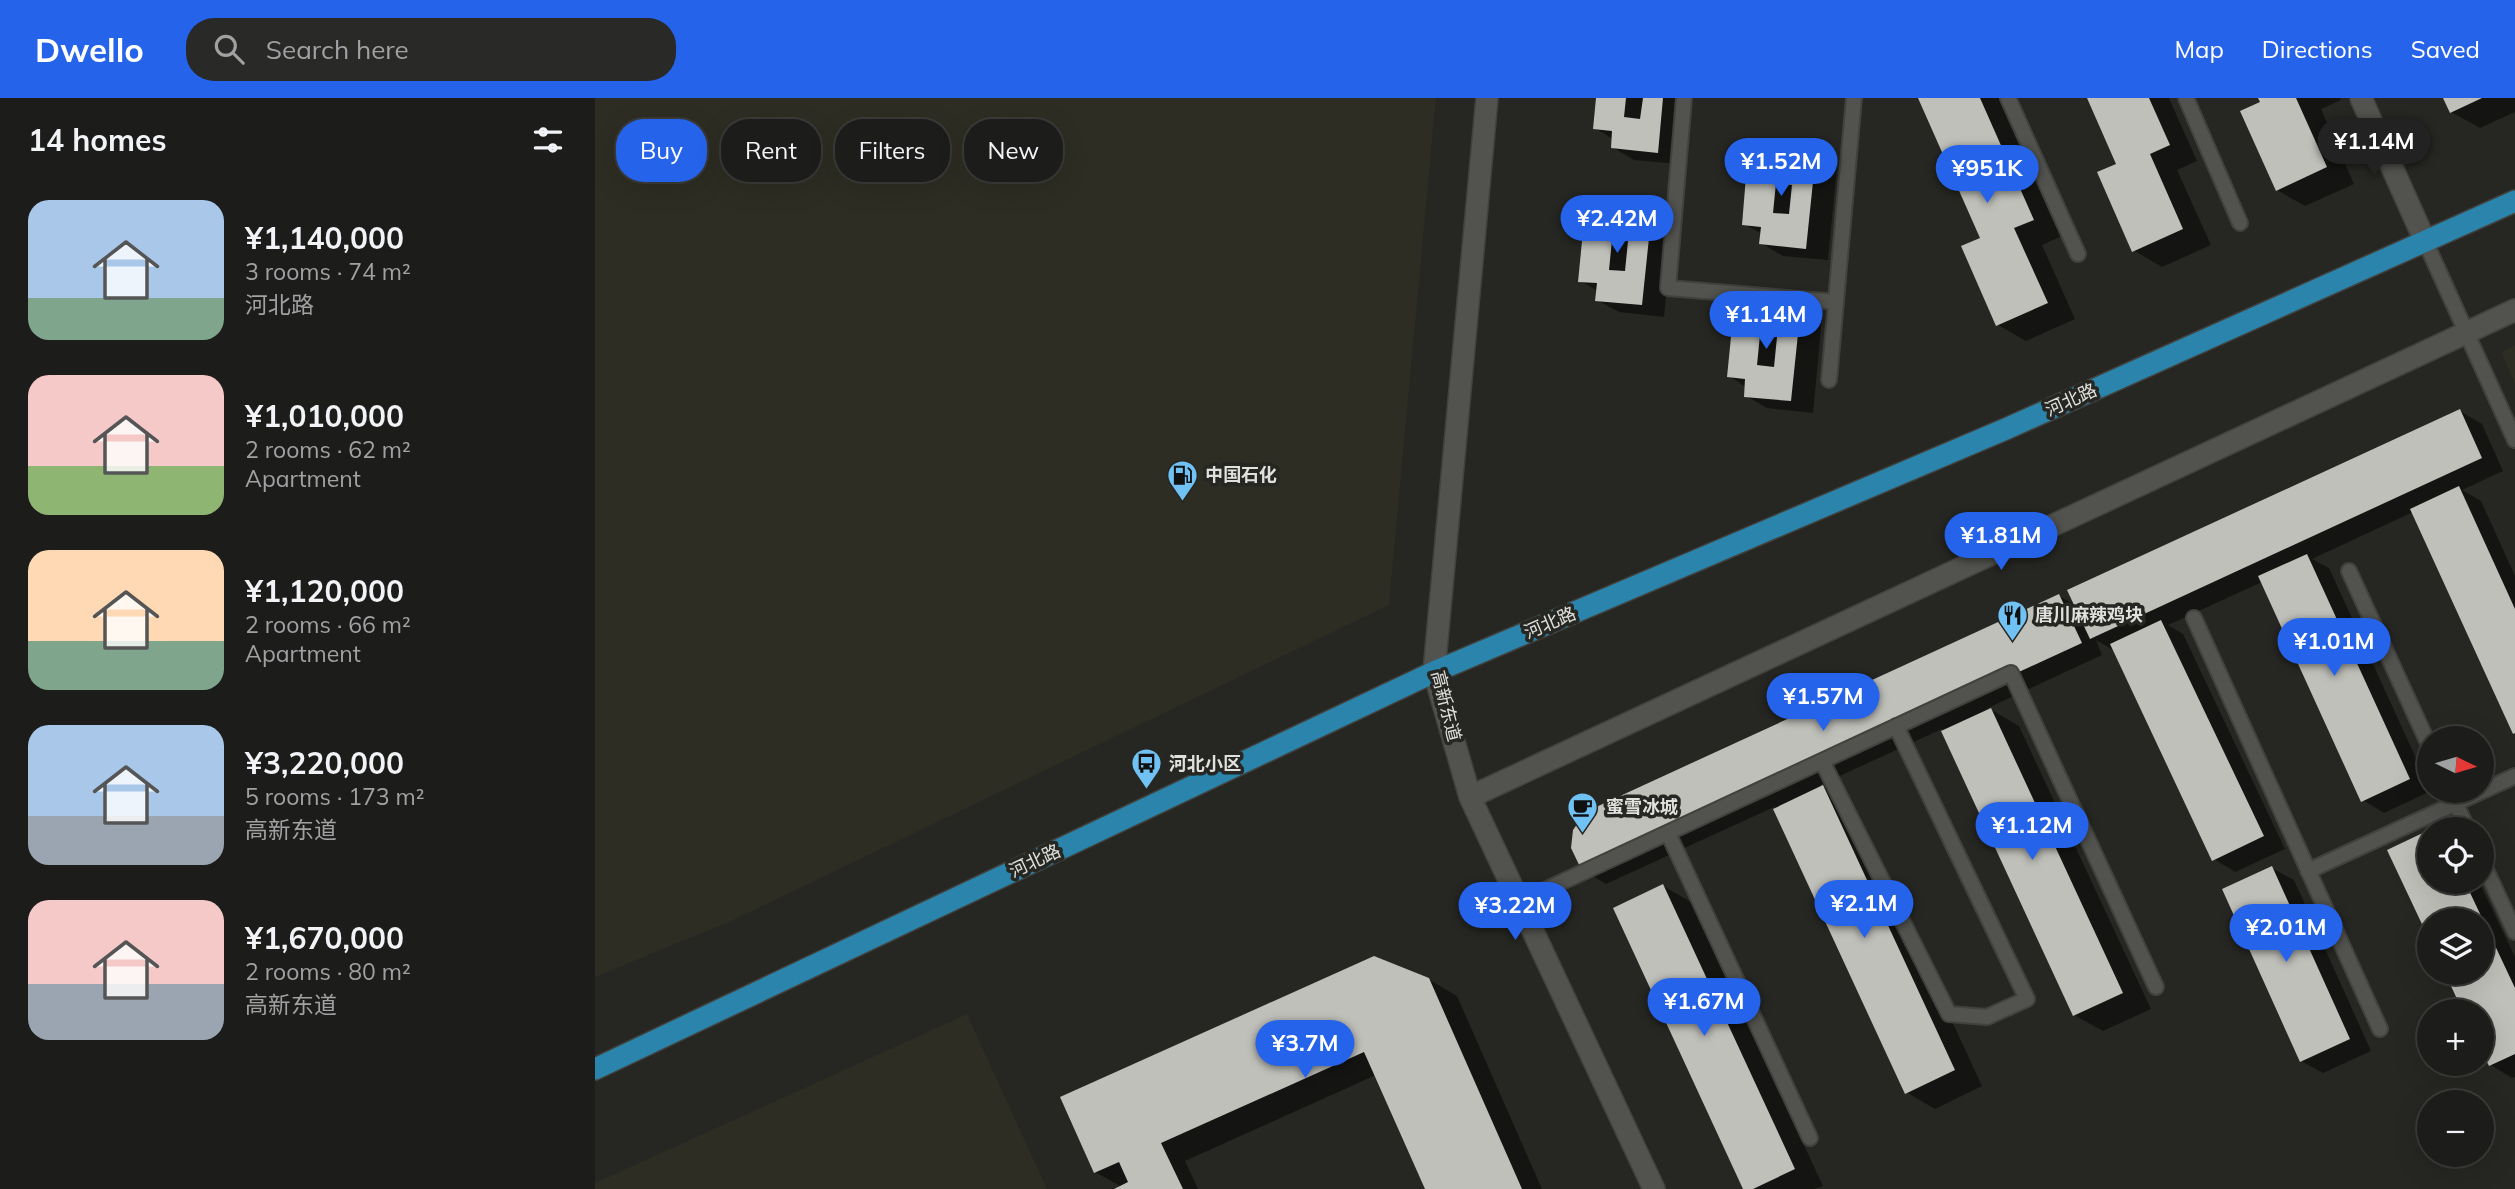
<!DOCTYPE html>
<html lang="en">
<head>
<meta charset="utf-8">
<style>
	body { margin:0; font-family:Mulish,"Noto Sans SC",sans-serif; background:#292927; color:#f1f3f6; height:100vh; display:flex; flex-direction:column; font-size:26px; white-space:nowrap }
	* { box-sizing:border-box; margin:0 }
	p { font-size:23px; color:#a0a1a2 }
	.icon { flex:none; width:38px; height:38px; fill:none; stroke:currentColor; stroke-width:2; stroke-linecap:round; stroke-linejoin:round }
	.map { position:relative; flex:1; overflow:hidden }
	.drawer { display:flex; flex-direction:column; background:#1c1c1a; width:595px }
	.drawer>* { flex:none }
	.top-card { position:absolute; left:21px; top:21px; width:665px; height:63px; display:flex; gap:14px }
	.needle { width:46px; rotate:95deg }
	.buttons { position:absolute; left:1822px; top:628px; display:grid; gap:14px }
	.buttons a { display:grid; place-items:center; width:77px; height:77px; border-radius:50%; background:#1c1c1a; box-shadow:0 7px 28px #0002,0 0 0 2px #3a3a39; font-size:35px }
	.price { position:absolute; translate:-50% -60px; padding:0 16px; border-radius:24px; background:#2563eb; color:#fff; font-size:23px; line-height:46px; filter:drop-shadow(0 2px 4px #0008) }
	.price::after { content:''; position:absolute; left:50%; top:42px; width:21px; height:16px; margin-left:-10px; background:inherit; clip-path:polygon(0 0,100% 0,50% 100%) }
	.price.on { background:#222; color:#fff }
	ul { padding:0; list-style:none }
	li { display:flex; align-items:center; gap:21px; height:175px; padding:0 28px }
	li span { display:grid; place-items:center; flex:none; width:196px; height:140px; border-radius:21px; color:#555 }
	li>.icon { margin-inline-start:auto }
	span .icon { width:84px; height:84px; fill:#fffc; stroke-width:1 }
	li b { font-size:30px }
	h2 { display:flex; justify-content:space-between; align-items:center; height:84px; padding:0 28px; font-size:30px }
	.chip { padding:0 24px; border-radius:28px; background:#1c1c1a; box-shadow:0 7px 28px #0002,0 0 0 2px #3a3a39; font-size:24px; line-height:63px }
	.chip.on { background:#2563eb; color:#fff }
	header { display:flex; align-items:center; gap:42px; box-sizing:border-box; height:98px; padding:0 35px; background:#2563eb; color:#fff }
	header strong { font-size:33px }
	nav { display:flex; gap:38px; margin-inline-start:auto; font-size:24px }
	.search { width:490px; height:63px; background:#292927; display:flex; align-items:center; gap:18px; box-sizing:border-box; padding:0 24px; border-radius:28px; color:#a0a1a2; font-size:26px }
	main { display:flex; flex:1; min-height:0 }
	.map>svg:first-child { display:block }
	.built { fill:#2d2d23 }
	.shadow { fill:#0007 }
	.building { fill:#c0c0bb; fill-rule:evenodd }
	.lines { fill:none; stroke-linecap:round; stroke-linejoin:round }
	.service-casing { stroke:#41413e; stroke-width:18 }
	.minor-casing { stroke:#41413e; stroke-width:24 }
	.tertiary-casing { stroke:#41413e; stroke-width:24 }
	.primary-casing { stroke:#41413e; stroke-width:24 }
	.service { stroke:#52524e; stroke-width:14 }
	.minor { stroke:#52524e; stroke-width:21 }
	.tertiary { stroke:#52524e; stroke-width:21 }
	.primary { stroke:#2a84ab; stroke-width:21 }
	.labels { text-anchor:middle; stroke-width:7; stroke-linejoin:round; paint-order:stroke }
	.street-label { font-size:18px; fill:#e0e0de; stroke:#262622 }
	.poi-label { font-size:18px; font-weight:bold; fill:#e0e0de; stroke:#262622; text-anchor:start }
</style>
</head>
<body>
<header>
<strong>Dwello</strong>
<div class="search"><svg class="icon" aria-label="search" viewBox="0 0 24 24"><circle cx="10" cy="10" r="6"/><path d="M15 15l6 6"/></svg>Search here</div>
<nav><a>Map</a><a>Directions</a><a>Saved</a></nav>
</header>
<main>
<section class="drawer">
<h2>14 homes<svg class="icon" aria-label="filters" viewBox="0 0 24 24"><path d="M4 7h16M4 17h16"/><circle cx="9" cy="7" r="2"/><circle cx="15" cy="17" r="2"/></svg></h2>
<ul>
<li><span style="background:linear-gradient(#a9c7e8 70%,#7fa58c 0)"><svg class="icon" aria-label="home" viewBox="0 0 24 24"><path d="M3 11l9-7 9 7M6 9v11h12V9"/></svg></span><div><b>¥1,140,000</b><p>3 rooms · 74 m²</p><p>河北路</p></div></li>
<li><span style="background:linear-gradient(#f6c9c9 65%,#8fb573 0)"><svg class="icon" aria-label="home" viewBox="0 0 24 24"><path d="M3 11l9-7 9 7M6 9v11h12V9"/></svg></span><div><b>¥1,010,000</b><p>2 rooms · 62 m²</p><p>Apartment</p></div></li>
<li><span style="background:linear-gradient(#ffd9b3 65%,#7fa58c 0)"><svg class="icon" aria-label="home" viewBox="0 0 24 24"><path d="M3 11l9-7 9 7M6 9v11h12V9"/></svg></span><div><b>¥1,120,000</b><p>2 rooms · 66 m²</p><p>Apartment</p></div></li>
<li><span style="background:linear-gradient(#a9c7e8 65%,#9aa5b1 0)"><svg class="icon" aria-label="home" viewBox="0 0 24 24"><path d="M3 11l9-7 9 7M6 9v11h12V9"/></svg></span><div><b>¥3,220,000</b><p>5 rooms · 173 m²</p><p>高新东道</p></div></li>
<li><span style="background:linear-gradient(#f6c9c9 60%,#9aa5b1 0)"><svg class="icon" aria-label="home" viewBox="0 0 24 24"><path d="M3 11l9-7 9 7M6 9v11h12V9"/></svg></span><div><b>¥1,670,000</b><p>2 rooms · 80 m²</p><p>高新东道</p></div></li>
</ul>
</section>
<div class="map">
<svg width="1920" height="1091" viewBox="0 0 1920 1091">
	<rect width="100%" height="100%" fill="#262622"/>
	<path class="built" d="M0 0H841L794 507 132 825 0 879Z
		M1920 247V286L1906 254Z
		M372 916 452 1091H0V1085Z"/>
	<path class="shadow" d="M1003 0H1091L1084 66 1039 62 1017 49 1018 41 1000 30Z
		M1325 0H1405L1467 138 1447 147 1480 221 1431 243 1403 227 1388 141Z
		M1494 0H1574L1602 63 1582 72 1616 147 1567 169 1538 152 1523 66Z
		M1665 0H1745L1746 2 1726 11 1759 86 1710 108 1682 92Z
		M1850 0H1920V14L1885 30 1856 14Z
		M1220 56 1242 69 1233 162 1188 158 1166 145 1167 136 1149 126 1177 71Z
		M1056 113 1078 125 1069 219 1024 214 1002 202 1003 193 985 183 1013 127Z
		M1205 209 1227 221 1218 315 1172 310 1151 298V289L1134 278 1161 223Z
		M1865 313 1887 326 1908 373 1867 392 1886 403 1920 478V636L1818 414 1717 461 1734 470 1836 693 1789 715 1768 702 1667 484 1573 527 1588 536 1690 751 1640 774 1619 761 1518 552 1501 542 1507 557 1393 610 1424 628 1556 911 1508 933 1479 917 1347 631 1225 687 1256 705 1387 988 1340 1011 1311 994 1179 709 1011 786 989 773 1464 498 1482 508Z
		M1834 734V784H1884L1920 859V979L1917 980 1896 967 1886 948V914H1870L1852 875H1886V822H1834V837L1794 753Z
		M1677 770 1699 782 1776 953 1728 975 1706 963Z
		M1068 788 1096 804 1228 1088 1220 1091H1150Z
		M833 881 862 898 947 1091H832L781 977 590 1063 603 1091H523L527 1089 500 1074Z"/>
	<path class="building" d="M1001 0H1031L1029 19 1045 21 1048 0H1068L1063 55 1016 50 1017 33 998 31Z
		M1323 0H1385L1439 122 1419 130 1453 205 1401 228 1366 148 1385 140Z
		M1492 0H1554L1575 47 1555 56 1588 131 1537 154 1502 74 1521 66Z
		M1663 0H1701L1732 69 1681 93 1645 13 1665 4Z
		M1848 0H1887L1855 15Z
		M1177 50 1221 55 1211 151 1164 146 1166 129 1147 127 1152 66 1175 69ZM1181 85 1197 87 1194 116 1178 115Z
		M1013 107 1057 111 1047 207 1000 203 1002 185 983 184 989 123 1012 125ZM1017 142 1033 143 1030 173 1014 172Z
		M1162 203 1206 207 1196 303 1149 299 1150 281 1132 279 1138 219 1160 221ZM1165 237 1182 239 1179 269 1162 267Z
		M1865 311 1887 360 1495 541 1472 492Z
		M1864 388 1920 511V635L1918 636 1815 411Z
		M1712 456 1815 681 1766 704 1663 478Z
		M1464 496 1487 545 988 775 976 750 978 732 987 719 999 710Z
		M1566 522 1669 738 1617 763 1515 546Z
		M1396 610 1528 895 1478 918 1346 633Z
		M1228 687 1360 972 1310 996 1178 711Z
		M1834 732V784H1870L1920 890V956L1894 968 1886 952V914H1868L1850 875H1886V822H1834V841L1792 752Z
		M1677 768 1755 941 1705 964 1627 791Z
		M1068 786 1200 1071 1158 1091H1148L1018 810Z
		M779 858 834 880 927 1091H830L769 954 566 1045 588 1091H519L533 1084 524 1064 499 1075 465 999Z"/>
	<g class="lines">
		<defs>
			<path id="service" d="M1089 0 1073 190 1241 204
				M1413 0 1483 156
				M1591 0 1645 125
				M1830 143 1920 342
				M1234 282 1259 0
				M1754 473 1834 647
				M1599 520 1785 931
				M1227 663 1354 916 1392 919 1432 901 1301 628
				M1855 693 1873 732
				M1073 735 1215 1040
				M1886 761 1920 834
				M1713 773 1920 678
				M924 804 1416 575 1561 889"/>
			<path id="minor" d="M1766 0 1830 143
				M839 574 875 699 1059 1091
				M875 699 1920 212"/>
			<path id="tertiary" d="M839 574 892 0"/>
			<path id="primary" d="M0 971 839 574 1413 330 1920 103"/>
		</defs>
		<use href="#service" class="service-casing"/>
		<use href="#minor" class="minor-casing"/>
		<use href="#tertiary" class="tertiary-casing"/>
		<use href="#primary" class="primary-casing"/>
		<use href="#service" class="service"/>
		<use href="#minor" class="minor"/>
		<use href="#tertiary" class="tertiary"/>
		<use href="#primary" class="primary"/>
	</g>
	<defs>
		<symbol id="fuel-pin" viewBox="-11 -11 22 30"><path d="M0 17L-7.5 6A9.5 9.5 0 1 1 7.5 6Z" fill="#70c2f4" stroke="#262622"/><path d="M-5.5-6h7V0h2V4h1.3V-2.5L3-4.5l.8-.8L6-3V5H2.5V1h-1V6h-7ZM-4.2-4.7v3.2H.2V-4.7Z" fill="#111"/></symbol>
		<symbol id="restaurant-pin" viewBox="-11 -11 22 30"><path d="M0 17L-7.5 6A9.5 9.5 0 1 1 7.5 6Z" fill="#70c2f4" stroke="#262622"/><path d="M-5-6h1v4h1v-4h1v4h1v-4h1v5L-1.5 .5V6h-2V.5L-5-1ZM5-6V6H3V1.5H1.5Q1.5-4 5-6Z" fill="#111"/></symbol>
		<symbol id="bus-pin" viewBox="-11 -11 22 30"><path d="M0 17L-7.5 6A9.5 9.5 0 1 1 7.5 6Z" fill="#70c2f4" stroke="#262622"/><path d="M-5-6H5V4H4V6H2V4H-2V6H-4V4H-5ZM-3.5-4V0h7V-4ZM-3.5 1.2v1.5H-2V1.2ZM2 1.2v1.5H3.5V1.2Z" fill="#111"/></symbol>
		<symbol id="cafe-pin" viewBox="-11 -11 22 30"><path d="M0 17L-7.5 6A9.5 9.5 0 1 1 7.5 6Z" fill="#70c2f4" stroke="#262622"/><path d="M-5.5-4.5H6V0H3Q3 3.5 0 3.5H-2.5Q-5.5 3.5-5.5 0ZM3-3.2v2h1.7v-2ZM-6 4.5H4V6H-6Z" fill="#111"/></symbol>
	</defs>
	<g fill-rule="evenodd">
		<use href="#fuel-pin" x="570" y="360" width="35" height="47"/>
		<use href="#restaurant-pin" x="1400" y="500" width="35" height="47"/>
		<use href="#bus-pin" x="534" y="648" width="35" height="47"/>
		<use href="#cafe-pin" x="970" y="692" width="35" height="47"/>
	</g>
	<g class="labels">
		<g class="street-label">
			<text transform="translate(1476 302) rotate(-24)" y="6">河北路</text>
			<text transform="translate(955 525) rotate(-23)" y="6">河北路</text>
			<text transform="translate(851 608) rotate(76)" y="6">高新东道</text>
			<text transform="translate(440 763) rotate(-25)" y="6">河北路</text>
		</g>
		<g class="poi-label">
			<text x="610" y="383">中国石化</text>
			<text x="1440" y="523">唐川麻辣鸡块</text>
			<text x="574" y="672">河北小区</text>
			<text x="1011" y="715">蜜雪冰城</text>
		</g>
	</g>
</svg>
<div class="buttons">
<a><svg class="needle" viewBox="-14 -14 28 28"><path d="M0-13l5 13h-10z" fill="#e53935"/><path d="M0 13l5-13h-10z" fill="#a0a1a2"/></svg></a>
<a><svg class="icon" aria-label="locate" viewBox="0 0 24 24"><circle cx="12" cy="12" r="6"/><path d="M12 2v4M12 18v4M2 12h4M18 12h4"/></svg></a>
<a><svg class="icon" aria-label="layers" viewBox="0 0 24 24"><path d="M12 4l9 5-9 5-9-5zM3 14l9 5 9-5"/></svg></a>
<a>+</a>
<a>−</a>
</div>
<b class="price on" style="left:1779px;top:80px">¥1.14M</b>
<b class="price" style="left:1186px;top:100px">¥1.52M</b>
<b class="price" style="left:1392px;top:107px">¥951K</b>
<b class="price" style="left:1022px;top:157px">¥2.42M</b>
<b class="price" style="left:1171px;top:253px">¥1.14M</b>
<b class="price" style="left:1406px;top:474px">¥1.81M</b>
<b class="price" style="left:1739px;top:580px">¥1.01M</b>
<b class="price" style="left:1228px;top:635px">¥1.57M</b>
<b class="price" style="left:1437px;top:764px">¥1.12M</b>
<b class="price" style="left:1269px;top:842px">¥2.1M</b>
<b class="price" style="left:920px;top:844px">¥3.22M</b>
<b class="price" style="left:1691px;top:866px">¥2.01M</b>
<b class="price" style="left:1109px;top:940px">¥1.67M</b>
<b class="price" style="left:710px;top:982px">¥3.7M</b>
<div class="top-card">
<a class="chip on">Buy</a>
<a class="chip">Rent</a>
<a class="chip">Filters</a>
<a class="chip">New</a>
</div>
</div>
</main>
</body>
</html>
